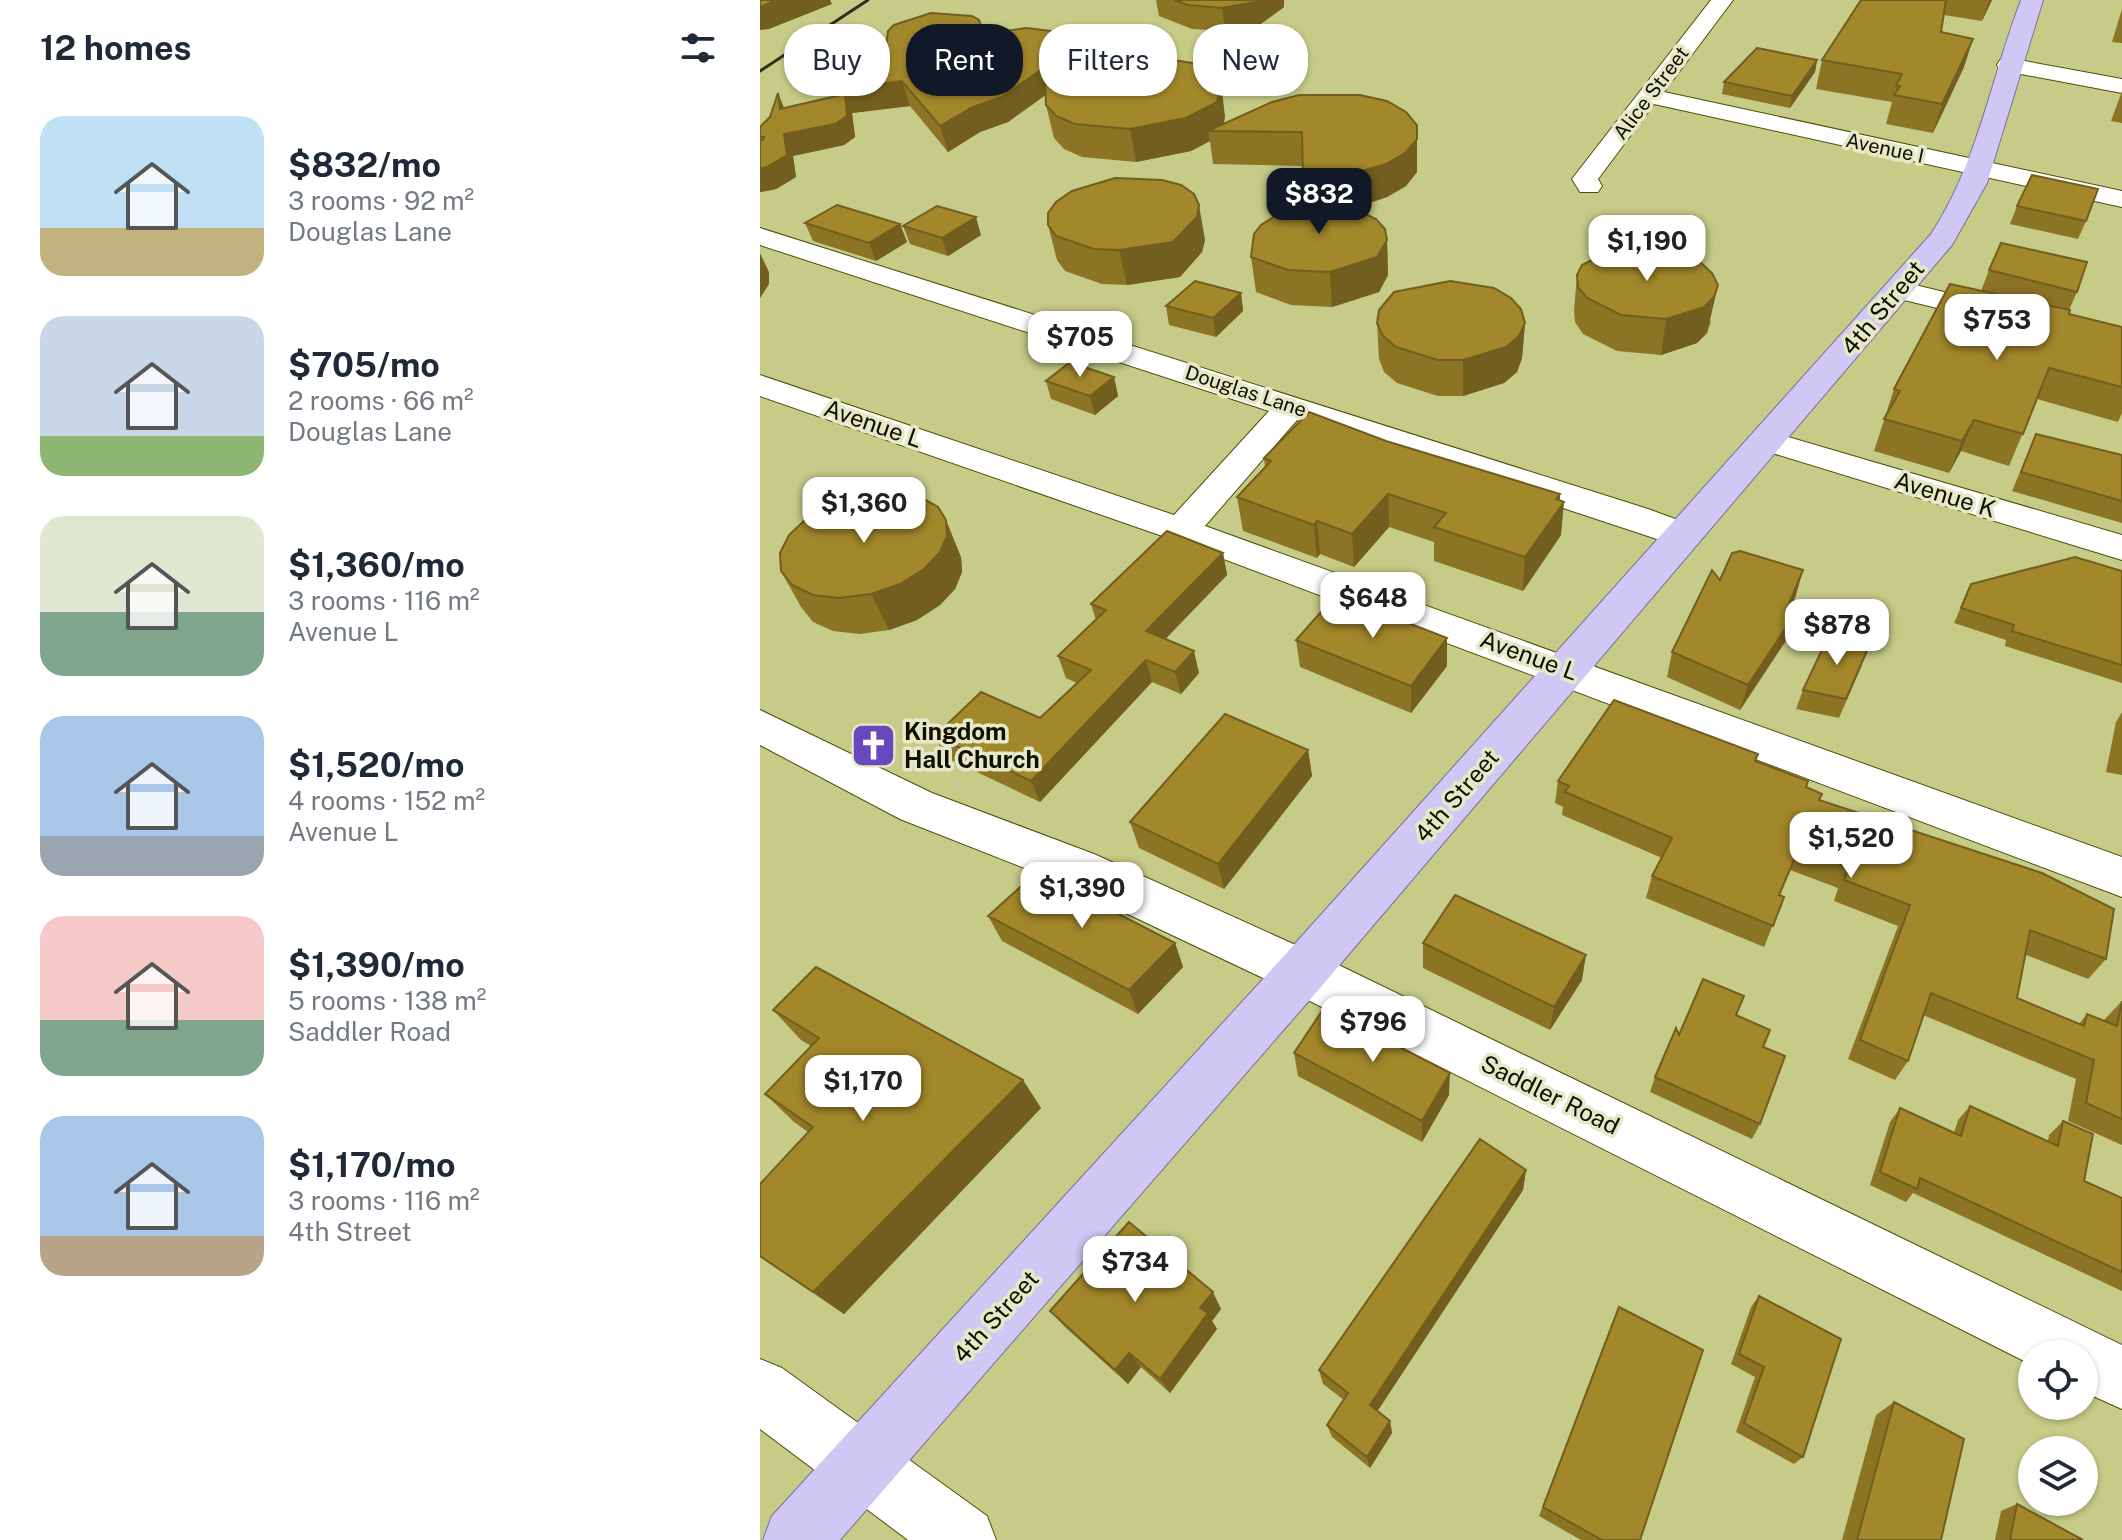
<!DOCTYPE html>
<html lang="en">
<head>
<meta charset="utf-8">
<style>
	body { margin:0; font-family:"Public Sans",sans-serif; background:#f6f6f7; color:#1f2937; height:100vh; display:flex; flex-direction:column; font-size:30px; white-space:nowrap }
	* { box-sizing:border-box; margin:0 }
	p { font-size:26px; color:#747a83 }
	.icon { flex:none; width:44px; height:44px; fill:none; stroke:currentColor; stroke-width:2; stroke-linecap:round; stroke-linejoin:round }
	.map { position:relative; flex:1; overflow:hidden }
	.details { display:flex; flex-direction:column; background:#fff; width:760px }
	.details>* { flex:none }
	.banner { position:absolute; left:24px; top:24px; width:760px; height:72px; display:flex; gap:16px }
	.controls { position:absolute; left:1258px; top:1340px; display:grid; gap:16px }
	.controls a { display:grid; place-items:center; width:80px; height:80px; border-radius:50%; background:#fff; box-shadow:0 2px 6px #0004; font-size:40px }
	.price { position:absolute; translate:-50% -68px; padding:0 18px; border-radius:16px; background:#fff; color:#222; font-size:26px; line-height:52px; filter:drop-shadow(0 2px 4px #0008) }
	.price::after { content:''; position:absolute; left:50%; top:48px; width:24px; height:18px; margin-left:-12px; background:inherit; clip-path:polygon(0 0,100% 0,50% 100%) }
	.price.selected { background:#111827; color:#fff }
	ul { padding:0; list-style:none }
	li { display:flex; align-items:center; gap:24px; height:200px; padding:0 40px }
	li span { display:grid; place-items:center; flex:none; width:224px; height:160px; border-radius:24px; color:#555 }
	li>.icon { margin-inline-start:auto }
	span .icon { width:96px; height:96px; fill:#fffc; stroke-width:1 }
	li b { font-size:34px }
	h2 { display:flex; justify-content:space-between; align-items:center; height:96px; padding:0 40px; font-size:34px }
	.tag { padding:0 28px; border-radius:32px; background:#fff; box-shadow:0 2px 6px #0004; font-size:28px; line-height:72px }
	.tag.selected { background:#111827; color:#fff }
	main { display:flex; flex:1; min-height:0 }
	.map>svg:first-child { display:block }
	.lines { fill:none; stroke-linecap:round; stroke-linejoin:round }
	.minor-casing { stroke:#4d4f03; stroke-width:2 }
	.major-casing { stroke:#776f99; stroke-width:2 }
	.minor { fill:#fff; fill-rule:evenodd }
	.major { fill:#cfc7f4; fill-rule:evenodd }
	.rail { stroke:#2f3017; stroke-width:3 }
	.wall { fill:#8c7425 }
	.shaded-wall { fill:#725e1e }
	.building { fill:#a3872b; stroke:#725e1e; stroke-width:2 }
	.labels { text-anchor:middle; stroke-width:7; stroke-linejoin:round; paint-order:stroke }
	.far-street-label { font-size:20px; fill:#101100; stroke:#e6e9c7 }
	.street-label { font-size:24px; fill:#101100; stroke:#e6e9c7 }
	.poi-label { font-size:24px; font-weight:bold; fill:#101100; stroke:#e6e9c7; text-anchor:start }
</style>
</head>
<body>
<main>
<section class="details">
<h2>12 homes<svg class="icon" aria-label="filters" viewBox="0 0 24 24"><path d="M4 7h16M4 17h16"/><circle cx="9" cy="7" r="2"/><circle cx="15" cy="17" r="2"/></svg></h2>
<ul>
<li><span style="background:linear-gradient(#bfe0f5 70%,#c2b280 0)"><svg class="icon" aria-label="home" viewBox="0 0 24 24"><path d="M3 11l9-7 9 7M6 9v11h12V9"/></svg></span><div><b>$832/mo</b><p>3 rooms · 92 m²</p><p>Douglas Lane</p></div></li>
<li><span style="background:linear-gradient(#c9d6e8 75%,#8fb573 0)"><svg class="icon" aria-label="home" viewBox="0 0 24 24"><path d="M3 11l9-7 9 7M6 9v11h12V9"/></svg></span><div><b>$705/mo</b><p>2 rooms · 66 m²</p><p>Douglas Lane</p></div></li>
<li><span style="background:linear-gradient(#dfe7d0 60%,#7fa58c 0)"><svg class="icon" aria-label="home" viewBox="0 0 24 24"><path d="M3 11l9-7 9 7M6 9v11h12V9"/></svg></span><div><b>$1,360/mo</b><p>3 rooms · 116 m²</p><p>Avenue L</p></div></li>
<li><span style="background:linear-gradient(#a9c7e8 75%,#9aa5b1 0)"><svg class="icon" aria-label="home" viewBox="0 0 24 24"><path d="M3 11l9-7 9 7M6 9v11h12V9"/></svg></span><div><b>$1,520/mo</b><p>4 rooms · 152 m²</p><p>Avenue L</p></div></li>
<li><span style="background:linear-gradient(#f6c9c9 65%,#7fa58c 0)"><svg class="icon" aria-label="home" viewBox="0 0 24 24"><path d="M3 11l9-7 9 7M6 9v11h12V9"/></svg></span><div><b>$1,390/mo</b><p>5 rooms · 138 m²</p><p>Saddler Road</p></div></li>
<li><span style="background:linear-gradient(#a9c7e8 75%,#b9a48a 0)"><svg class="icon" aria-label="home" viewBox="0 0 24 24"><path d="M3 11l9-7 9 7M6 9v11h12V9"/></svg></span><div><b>$1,170/mo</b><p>3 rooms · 116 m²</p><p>4th Street</p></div></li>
</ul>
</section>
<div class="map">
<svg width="1362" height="1540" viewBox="0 0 1362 1540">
	<rect width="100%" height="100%" fill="#c6cb87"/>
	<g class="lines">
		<defs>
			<path id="minor" d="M951 0H973L904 92 1362 191V207L894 104 838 179 842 186 838 192H820L812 179Z
				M1248 58 1362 79V93L1240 70 1237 65 1240 60Z
				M0 228 888 509 937 527 943 536 937 545 924 548 537 420 445 526 1362 857V897L408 538 0 396V375L414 515 509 411 0 245Z
				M1139 281 1249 308 1253 314 1249 320 1238 323 1128 296 1124 290 1128 284Z
				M1008 431 1362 535V560L996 448 991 441 996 434Z
				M0 710 172 793 334 854 560 956 1362 1345V1409L1324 1392V1354H1272V1365L524 988 300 882 140 819 0 745Z
				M0 1359 22 1368 227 1516 236 1540H148L0 1429Z"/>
			<path id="major" d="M1261 0H1283L1227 183 1192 245 560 988 80 1540H3L12 1516 524 956 1171 234C1218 163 1231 78 1261 0Z"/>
		</defs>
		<use href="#minor" class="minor-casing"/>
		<use href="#major" class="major-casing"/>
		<use href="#minor" class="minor"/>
		<use href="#major" class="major"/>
		<path class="rail" d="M0 71 108 0"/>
	</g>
	<path class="wall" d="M396 0H524V7L498 26 465 31 432 29 399 16Z
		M1101 0H1232L1222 21 1184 15 1181 32 1204 67 1173 133 1126 124 1132 102 1056 89 1062 60Z
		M1362 9V43L1352 42Z
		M224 34 303 37 309 61 306 74 465 116 464 124 512 102 657 172 646 186 627 197 594 208 627 240 628 275 619 292 572 307 531 305 496 292 491 257 545 197 543 166 453 164 450 141 431 151 376 162 322 157 304 149 294 138 286 105 285 95 248 122 220 132 188 152 150 106 92 113 95 137 84 145 33 156 36 177 16 189 0 192V127L24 109 75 96 73 90Z
		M1057 60 1055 72 1030 108 962 94 964 82Z
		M1362 91V123L1351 121Z
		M1257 206 1326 221 1318 239 1250 224Z
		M45 223 140 224 147 242 116 261 53 241Z
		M288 225 445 240 442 252 420 277 367 285 342 284 305 271 297 260Z
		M143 226 221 235 188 256 150 244Z
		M1229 270 1317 292 1309 310V314L1362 327V413L1358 422 1277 399 1249 466 1201 451 1189 473 1114 451 1134 389 1221 291Z
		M817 275 951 321 947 333 937 343 901 355 857 351 823 334 815 322 814 311Z
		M481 293 483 311 456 337 409 325 406 306Z
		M617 323H765L762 358 757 372 744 383 703 396H678L637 383 624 372 619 359Z
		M354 377 358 396 335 415 291 399 286 381Z
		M1276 434 1362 455V523L1252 491Z
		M626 441 800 494 801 535 763 591 674 561V542L629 527 594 567 560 554 557 558 483 531 477 497 505 467 504 458Z
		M463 553 467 575 405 639 439 673 421 694 392 682 280 802 185 757 175 736 280 718 317 683 306 678 298 656 336 620 331 604Z
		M201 557 202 572 195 589 180 605 157 620 129 630 100 634 73 631 53 622 41 607 21 571Z
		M1362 571V683L1245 646 1246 640 1194 623 1211 584Z
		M960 580 1036 595 1029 612 1035 614 1027 639 980 710 907 677 912 652Z
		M687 638V666L651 713 540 667 536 640Z
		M1102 665 1079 718 1036 709 1043 690Z
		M1362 712V775L1346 772 1356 722Z
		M548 750 552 776 464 889 379 848 370 822Z
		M996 761 1046 787 1059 800 1346 959 1328 979 1266 955 1257 998 1319 1024 1327 1014 1343 1021 1362 1001V1145L1308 1121 1316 1079 1163 1015 1148 1061 1135 1080 1088 1059 1138 926 1074 901 1078 888 1030 870 1020 895 1024 897 1004 947 886 898 892 876 902 858 802 815 803 807 795 803 798 781Z
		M228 916 415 943 423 967 378 1014 242 941Z
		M663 943 822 980 790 1030 663 968Z
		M13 1010 281 1108 84 1314 0 1257V1184L48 1132 34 1122 5 1094 51 1046 41 1040Z
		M976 1015 1003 1047 1000 1124 992 1139 890 1092 895 1077 919 1035Z
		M534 1053 689 1095 662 1142 538 1076Z
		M1210 1106 1288 1141 1289 1135 1303 1121 1324 1181 1362 1198V1291L1153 1193 1146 1202 1110 1185 1130 1122 1140 1108 1194 1133 1198 1120Z
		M766 1170 763 1190 617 1411 630 1421 632 1433 610 1468 572 1437 567 1425 584 1400 563 1384 559 1370Z
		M999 1296 1043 1457 1034 1464 976 1432 995 1377 971 1364 991 1307Z
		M461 1309 452 1321 457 1329 410 1393 381 1367 368 1384 305 1327 290 1311Z
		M852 1323 880 1540H821L779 1516Z
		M1134 1402 1181 1540H1082L1116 1415Z
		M1257 1504 1323 1540H1235L1241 1511Z"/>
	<path class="shaded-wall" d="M17 0H70L72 4 9 29 0 30V7Z
		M499 0H524V7L498 26 465 31 462 8Z
		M1229 0H1232L1222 21Z
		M303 37 309 61 304 82 248 122 220 132 188 152 180 126 213 107Z
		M1213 39 1204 67 1173 133 1182 104Z
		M1057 60 1055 72 1030 108 1032 96Z
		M142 81 150 106 92 113 95 137 84 145 33 156 36 177 16 189 0 192V168L24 134 82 115 73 90Z
		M461 84 465 116 462 131H448L450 141 431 151 376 162 370 129Z
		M18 93 27 115 20 109Z
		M657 125V172L646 186 627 197 573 215 570 180Z
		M439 205 445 240 442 252 420 277 367 285 359 250Z
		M216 217 221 235 188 256 182 238Z
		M140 224 147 242 116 261 109 243Z
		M627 240 628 275 619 292 572 307 570 272Z
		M0 253 9 272V284L0 298Z
		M958 285 947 333 937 343 901 355 906 319Z
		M481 293 483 311 456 337 453 318Z
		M765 323 762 358 757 372 744 383 703 396V360Z
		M354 377 358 396 335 415 330 396Z
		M1214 420 1201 451 1189 473 1202 441Z
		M628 494 629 527 594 567 592 534Z
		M800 494 798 510 804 502 801 535 763 591 765 557Z
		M186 520 201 557 202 572 195 589 180 605 157 620 129 630 111 594Z
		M557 521 560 554 557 558 554 525Z
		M463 553 467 575 392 653 386 631Z
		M1043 570 1036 595 1019 636 1026 611Z
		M1035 614 1027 639 980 710 988 685Z
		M687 638V666L651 713V686Z
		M434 651 439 673 421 694 415 672Z
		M386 660 392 682 280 802 271 781Z
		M548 750 552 776 464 889 458 864Z
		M415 943 423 967 378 1014 369 990Z
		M826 955 822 980 790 1030 794 1007Z
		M690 1073 689 1095 662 1142V1121Z
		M263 1080 281 1108 84 1314 53 1292Z
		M766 1170 763 1190 613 1418 610 1405Z
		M453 1292 461 1309 452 1321 457 1329 410 1393 400 1379 440 1308Z
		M369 1353 381 1367 368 1384 355 1370Z
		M630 1421 632 1433 610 1468 607 1457Z"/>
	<path class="building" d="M0 0H17L0 7Z
		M414 0H499L495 2 462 8 428 5Z
		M1101 0H1186L1181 32 1213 39 1182 104 1134 95 1140 86H1136L1142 74 1062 60Z
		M171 13 212 16 219 20 224 34 266 28 291 31 303 37 298 58 242 97 213 107 180 126 142 81 73 90 69 72 83 59 126 47 128 31 134 25Z
		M997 48 1057 60 1032 96 964 82Z
		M389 56 438 64 454 73 461 84 457 102 426 118 370 129 315 124 296 116 286 105 285 80 361 58Z
		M18 93 20 109 85 94 87 116 75 124 24 134 27 155 7 167 0 168V140H3L4 137H0V127L10 117Z
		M539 95H600L627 101 646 112 657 125V139L645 153 626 164 570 180 543 175 542 132 448 131 512 102Z
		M1272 175 1338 189 1326 221 1257 206Z
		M355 178 402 180 421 185 434 194 439 205 437 217 413 242 359 250 334 249 296 236 288 225V213L296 202 312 191Z
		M556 190 616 219 625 229 627 240 617 257 570 272 528 270 491 257 494 234 501 225Z
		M77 205 140 224 109 243 45 223Z
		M177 206 216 217 182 238 143 226Z
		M1241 243 1327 262 1317 292 1229 270Z
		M900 248 940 262 952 273 958 285 954 297 944 307 906 319 861 315 827 298 818 287 817 275 822 265 854 249Z
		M435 281 481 293 453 318 406 306Z
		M690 281 734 288 751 298 761 309 765 323 759 336 746 347 703 360H678L636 347 623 336 617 323 619 310 634 292Z
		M1190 284 1310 310 1309 314 1362 327V387L1289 368 1263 434 1214 420 1202 441 1124 419 1140 391 1134 389Z
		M310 362 354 377 330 396 286 381Z
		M549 412 626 441 800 494 796 499 804 502 765 557 674 527 686 513 628 494 592 534 557 521 554 525 477 497 511 461 504 458Z
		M1276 434 1362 455V501L1261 472Z
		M118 492H142L162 498 178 507 186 520 187 536 180 552 164 569 140 584 111 594 80 598 53 595 32 585 21 571 20 553 29 535 47 518 68 505Z
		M407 531 463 553 386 631 434 651 415 672 386 660 271 781 175 736 221 692 280 718 331 670 298 656 346 610 331 604Z
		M980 551 1043 570 1026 611 1035 614 988 685 912 652 952 570 960 580 972 553Z
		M1315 557 1362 571V665L1252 631 1254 625 1201 608 1211 584Z
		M576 595 687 638 651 686 536 640Z
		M1070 633 1109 646 1086 699 1043 690Z
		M854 700 998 754 995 761 1048 781 1046 787 1062 794 1059 800 1282 873 1354 909 1346 959 1270 930 1257 998 1324 1026 1327 1014 1357 1026 1362 1001V1119L1326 1103 1334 1060 1171 993 1148 1061 1100 1040 1150 905 1084 880 1089 867 1039 848 1019 895 1024 897 1013 926 892 876 912 838 805 792 809 786 798 781Z
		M465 714 548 750 458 864 370 822Z
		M277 872 415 943 369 990 228 916Z
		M695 895 826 955 794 1007 663 943Z
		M56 967 263 1080 53 1292 0 1256V1184L53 1127 5 1094 59 1038 13 1010Z
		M943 979 984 996 976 1015 1010 1030 1003 1047 1025 1056 1000 1124 895 1077 916 1028 919 1035Z
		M564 1008 690 1073 662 1121 534 1053Z
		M1210 1106 1298 1146 1303 1121 1333 1134 1324 1181 1362 1198V1272L1160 1178 1157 1189 1120 1172 1140 1108 1201 1136Z
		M720 1139 766 1170 610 1405 630 1421 607 1457 567 1425 588 1393 559 1370Z
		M369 1222 453 1292 440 1308 448 1313 400 1379 369 1353 355 1370 290 1311Z
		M999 1296 1081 1339 1043 1457 984 1423 1004 1367 979 1354Z
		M859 1307 943 1350 880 1540H842L783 1507Z
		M1134 1402 1204 1439 1181 1540H1097Z
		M1257 1504 1323 1540H1250Z"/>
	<defs>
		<symbol id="church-square" viewBox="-11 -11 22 22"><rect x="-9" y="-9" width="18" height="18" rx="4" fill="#6947bf" stroke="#e6e9c7"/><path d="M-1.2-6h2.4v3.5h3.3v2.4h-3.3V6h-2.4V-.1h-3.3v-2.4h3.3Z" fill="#fff"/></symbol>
	</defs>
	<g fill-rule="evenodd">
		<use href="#church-square" x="88" y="720" width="51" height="51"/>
	</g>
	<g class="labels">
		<g class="far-street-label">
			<text transform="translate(891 93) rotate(-53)" y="7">Alice Street</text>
			<text transform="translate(1125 148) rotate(12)" y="7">Avenue I</text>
			<text transform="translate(486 391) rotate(18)" y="7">Douglas Lane</text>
		</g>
		<g class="street-label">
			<text transform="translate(1123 308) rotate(-50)" y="8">4th Street</text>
			<text transform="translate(113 424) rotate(19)" y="8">Avenue L</text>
			<text transform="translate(1185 495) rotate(17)" y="8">Avenue K</text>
			<text transform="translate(769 656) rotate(20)" y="8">Avenue L</text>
			<text transform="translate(697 796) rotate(-49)" y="8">4th Street</text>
			<text transform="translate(790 1095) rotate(26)" y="8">Saddler Road</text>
			<text transform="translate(236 1317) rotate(-48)" y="8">4th Street</text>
		</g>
		<g class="poi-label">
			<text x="144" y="740">Kingdom<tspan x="144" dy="28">Hall Church</tspan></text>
		</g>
	</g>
</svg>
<div class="controls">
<a><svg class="icon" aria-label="locate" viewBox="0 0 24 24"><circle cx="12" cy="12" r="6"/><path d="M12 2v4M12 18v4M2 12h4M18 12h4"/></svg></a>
<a><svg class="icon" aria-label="layers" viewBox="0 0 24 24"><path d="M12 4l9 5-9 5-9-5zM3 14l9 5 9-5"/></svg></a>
</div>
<b class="price selected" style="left:559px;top:236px">$832</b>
<b class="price" style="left:887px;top:283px">$1,190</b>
<b class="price" style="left:1237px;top:362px">$753</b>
<b class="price" style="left:320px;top:379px">$705</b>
<b class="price" style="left:104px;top:545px">$1,360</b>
<b class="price" style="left:613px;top:640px">$648</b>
<b class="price" style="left:1077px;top:667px">$878</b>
<b class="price" style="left:1091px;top:880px">$1,520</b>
<b class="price" style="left:322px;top:930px">$1,390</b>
<b class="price" style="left:613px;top:1064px">$796</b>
<b class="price" style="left:103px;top:1123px">$1,170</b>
<b class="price" style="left:375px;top:1304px">$734</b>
<div class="banner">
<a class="tag">Buy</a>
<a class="tag selected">Rent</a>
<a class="tag">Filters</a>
<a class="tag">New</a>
</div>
</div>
</main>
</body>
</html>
